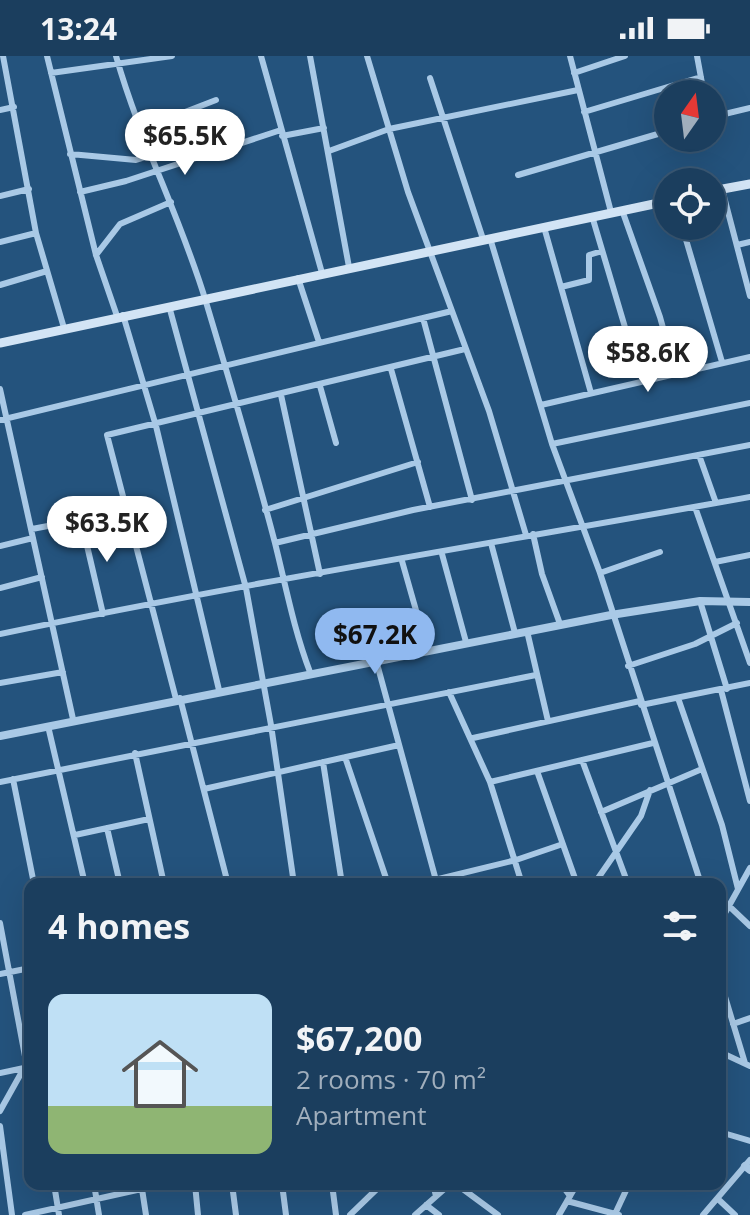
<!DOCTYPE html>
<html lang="en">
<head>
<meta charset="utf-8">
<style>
	body { margin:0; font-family:"Open Sans",sans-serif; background:#284967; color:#f1f3f6; height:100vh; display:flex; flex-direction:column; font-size:30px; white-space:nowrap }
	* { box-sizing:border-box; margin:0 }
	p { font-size:26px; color:#a0aebc }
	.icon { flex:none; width:44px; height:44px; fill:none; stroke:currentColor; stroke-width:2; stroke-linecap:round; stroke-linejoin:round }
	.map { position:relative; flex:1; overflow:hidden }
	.details { position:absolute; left:24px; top:822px; width:702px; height:312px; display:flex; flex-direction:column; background:#1b3e5e; border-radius:16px; box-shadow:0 8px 32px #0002,0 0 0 2px #395773 }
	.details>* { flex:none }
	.needle { width:52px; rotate:14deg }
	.buttons { position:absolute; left:654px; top:24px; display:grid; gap:16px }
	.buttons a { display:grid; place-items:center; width:72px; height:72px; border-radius:50%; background:#1b3e5e; box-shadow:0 8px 32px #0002,0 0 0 2px #395773; font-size:40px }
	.price { position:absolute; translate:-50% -68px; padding:0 18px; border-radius:28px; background:#fff; color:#222; font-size:26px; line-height:52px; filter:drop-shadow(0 2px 4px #0008) }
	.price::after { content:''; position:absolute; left:50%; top:48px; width:24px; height:18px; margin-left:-12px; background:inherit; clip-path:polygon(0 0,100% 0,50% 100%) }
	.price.on { background:#90b9f0; color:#111 }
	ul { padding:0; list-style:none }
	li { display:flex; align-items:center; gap:24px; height:200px; padding:0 24px }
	li span { display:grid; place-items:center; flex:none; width:224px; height:160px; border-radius:16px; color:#555 }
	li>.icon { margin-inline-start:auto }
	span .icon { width:96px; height:96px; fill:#fffc; stroke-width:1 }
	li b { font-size:34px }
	h2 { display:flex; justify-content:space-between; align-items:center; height:96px; padding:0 24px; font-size:34px }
	.status { display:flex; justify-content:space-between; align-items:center; height:56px; padding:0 40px; background:#1b3e5e; direction:ltr }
	.status svg { height:22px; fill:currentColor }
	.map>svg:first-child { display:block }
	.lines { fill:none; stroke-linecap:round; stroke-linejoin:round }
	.minor { stroke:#a9c9e6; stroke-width:6 }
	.tertiary { stroke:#a9c9e6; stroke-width:8 }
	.secondary { stroke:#d2e4f5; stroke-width:9 }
</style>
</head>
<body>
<div class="status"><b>13:24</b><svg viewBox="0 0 49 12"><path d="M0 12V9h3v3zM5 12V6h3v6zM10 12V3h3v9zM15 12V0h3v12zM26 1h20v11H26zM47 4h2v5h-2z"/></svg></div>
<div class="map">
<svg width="750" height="1159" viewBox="0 0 750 1159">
	<rect width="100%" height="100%" fill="#24537d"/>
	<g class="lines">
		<path class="minor" d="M3 0 36 177 64 272
			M47 0 96 199 117 260
			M116 0C140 85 181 162 206 246 230 326 254 406 275 487 286 531 294 574 310 616
			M261 0 322 217
			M310 0 349 211
			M367 0 408 136 489 355 526 479
			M570 0 611 156
			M697 0 704 38
			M51 17 172 0
			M574 17 625 0
			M430 22 483 183
			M0 54 14 51
			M584 56 701 21
			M712 61 750 52
			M142 80 154 68 216 44
			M282 80 324 72
			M329 95 389 73 578 34
			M70 98 136 104 149 100
			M518 119 668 75
			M722 133 750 240
			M80 136 126 125 281 74
			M0 140 29 133
			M622 154 660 261 675 315
			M592 160 627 278
			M682 170 722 306
			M544 171 591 337
			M490 182 552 388 600 517 701 828
			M0 186 36 177
			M737 189 750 186
			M96 199 120 168 171 146
			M298 222 319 286
			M0 229 47 215
			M561 231 589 224V199L602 195
			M169 250 246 532 271 669 294 828
			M123 259 156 370 219 634
			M423 262 472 444
			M391 313 430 451
			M320 330 336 387
			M0 333 73 663
			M281 339 320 518
			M541 349 750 301
			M0 364 452 255
			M552 388 750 347
			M699 399 716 447
			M695 451 750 607
			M265 454 418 406
			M81 464 103 558
			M32 473 127 455
			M533 478 542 518 560 568
			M275 487 413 454 750 389
			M491 487 515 577
			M0 490 33 482
			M442 498 466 586
			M402 505 427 593
			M715 506 750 499
			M600 517 660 496
			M0 532 42 521
			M700 545 727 633
			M527 575 548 665
			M0 578C249 526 500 486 750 441
			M376 604 437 828
			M628 610 695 588 737 567
			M0 627 63 616
			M721 634 750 745
			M449 636 490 726 522 828
			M180 642 228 828
			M678 642 722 769 738 833
			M176 643 107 379 465 293
			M641 649 750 627
			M48 670 85 828
			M473 682 640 645
			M135 697 164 828
			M345 701 388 828
			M582 704 628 828
			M323 706 342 828
			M537 715 577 828
			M13 723 34 828
			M0 726 536 619
			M490 726 653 687
			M204 733 399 689
			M601 756 702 713
			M107 772 120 828
			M75 779 149 763
			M418 828 516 804 560 789
			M594 828 641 760 650 734
			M729 850 750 870
			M720 866 750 812
			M0 867 27 1011
			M0 918 30 912
			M720 924 745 1007
			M733 968 750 962
			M720 996 750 1010
			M0 1017 24 1012
			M0 1055 24 1012
			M0 1070 12 1159
			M720 1076 750 1085
			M54 1128 59 1159
			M94 1128 99 1159
			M195 1128 198 1159
			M232 1128 236 1159
			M282 1128 286 1159
			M332 1128 336 1159
			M433 1128 436 1140
			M456 1128 498 1159
			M561 1128 570 1140
			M142 1133 146 1159
			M718 1143 735 1159
			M567 1145 619 1159
			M426 1149 439 1159
			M615 1158 629 1128
			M25 1159 164 1128
			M350 1159 382 1128
			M415 1159 450 1128
			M559 1159 577 1128
			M703 1159 750 1104"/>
		<path class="tertiary" d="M0 680 611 559 700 545 750 546
			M745 1110 750 1114"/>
		<path class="secondary" d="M712 135 750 128
			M0 287 668 145"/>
	</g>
</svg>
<div class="buttons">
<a><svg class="needle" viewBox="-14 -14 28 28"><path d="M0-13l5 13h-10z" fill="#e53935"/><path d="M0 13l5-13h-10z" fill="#a0aebc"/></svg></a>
<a><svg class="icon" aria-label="locate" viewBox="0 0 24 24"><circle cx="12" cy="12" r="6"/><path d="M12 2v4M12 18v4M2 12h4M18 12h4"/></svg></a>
</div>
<b class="price" style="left:185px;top:121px">$65.5K</b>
<b class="price" style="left:648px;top:338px">$58.6K</b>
<b class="price" style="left:107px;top:508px">$63.5K</b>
<b class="price on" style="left:375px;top:620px">$67.2K</b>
<section class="details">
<h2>4 homes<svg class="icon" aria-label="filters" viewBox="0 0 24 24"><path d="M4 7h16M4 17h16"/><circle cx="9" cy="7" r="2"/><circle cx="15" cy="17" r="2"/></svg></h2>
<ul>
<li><span style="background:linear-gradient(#bfe0f5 70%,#8fb573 0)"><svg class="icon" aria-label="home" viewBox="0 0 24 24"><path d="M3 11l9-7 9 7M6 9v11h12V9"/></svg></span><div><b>$67,200</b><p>2 rooms · 70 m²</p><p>Apartment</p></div></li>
</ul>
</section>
</div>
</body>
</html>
